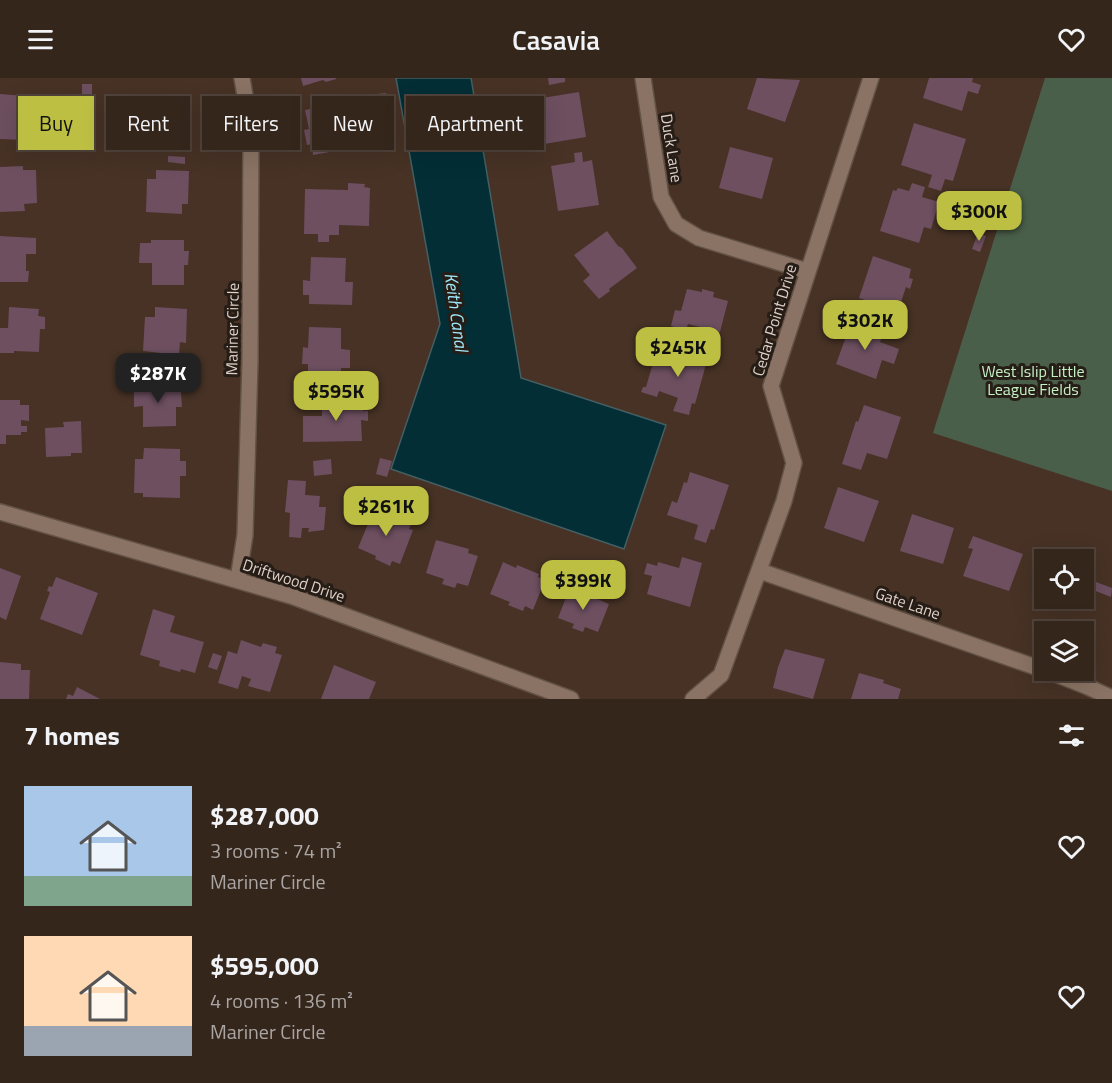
<!DOCTYPE html>
<html lang="en">
<head>
<meta charset="utf-8">
<style>
	body { margin:0; font-family:"Titillium Web",sans-serif; background:#3d2e25; color:#f1f3f6; height:100vh; display:flex; flex-direction:column; font-size:22px; white-space:nowrap }
	* { box-sizing:border-box; margin:0 }
	p { font-size:20px; color:#aaa5a3 }
	.icon { flex:none; width:33px; height:33px; fill:none; stroke:currentColor; stroke-width:2; stroke-linecap:round; stroke-linejoin:round }
	.map { position:relative; height:621px; overflow:hidden }
	.panel { display:flex; flex-direction:column; background:#35261c; flex:1 }
	.panel>* { flex:none }
	.banner { position:absolute; left:18px; top:18px; width:600px; height:54px; display:flex; gap:12px }
	.fabs { position:absolute; left:1034px; top:471px; display:grid; gap:12px }
	.fabs a { display:grid; place-items:center; width:60px; height:60px; border-radius:0px; background:#35261c; box-shadow:0 6px 24px #0002,0 0 0 2px #4f433b; font-size:30px }
	.price { position:absolute; translate:-50% -51px; padding:0 14px; border-radius:12px; background:#bdbf43; color:#111; font-size:20px; line-height:39px; filter:drop-shadow(0 2px 3px #0008) }
	.price::after { content:''; position:absolute; left:50%; top:36px; width:18px; height:14px; margin-left:-9px; background:inherit; clip-path:polygon(0 0,100% 0,50% 100%) }
	.price.selected { background:#222; color:#fff }
	ul { padding:0; list-style:none }
	li { display:flex; align-items:center; gap:18px; height:150px; padding:0 24px }
	li span { display:grid; place-items:center; flex:none; width:168px; height:120px; border-radius:0px; color:#555 }
	li>.icon { margin-inline-start:auto }
	span .icon { width:72px; height:72px; fill:#fffc; stroke-width:1 }
	li b { font-size:26px }
	h2 { display:flex; justify-content:space-between; align-items:center; height:72px; padding:0 24px; font-size:26px }
	.tag { padding:0 21px; border-radius:0px; background:#35261c; box-shadow:0 6px 24px #0002,0 0 0 2px #4f433b; font-size:21px; line-height:54px }
	.tag.selected { background:#bdbf43; color:#111 }
	header { display:flex; justify-content:space-between; align-items:center; height:78px; padding:0 24px; background:#35261c; font-size:27px; font-weight:600 }
	.map>svg:first-child { display:block }
	.green { fill:#4a5f4a }
	.water { fill:#032e36; stroke:#455f62; stroke-width:1.5 }
	.building { fill:#6d4f60 }
	.lines { fill:none; stroke-linecap:round; stroke-linejoin:round }
	.minor-casing { stroke:#625145; stroke-width:18 }
	.minor { stroke:#8a7364; stroke-width:15 }
	.labels { text-anchor:middle; stroke-width:6; stroke-linejoin:round; paint-order:stroke }
	.street-label { font-size:16px; fill:#dfd1c9; stroke:#261d17 }
	.park-label { font-size:16px; fill:#c4f1c4; stroke:#261d17 }
	.water-label { font-size:18px; font-style:italic; fill:#9fe8f9; stroke:#261d17 }
</style>
</head>
<body>
<header><svg class="icon" aria-label="menu" viewBox="0 0 24 24"><path d="M4 6h16M4 12h16M4 18h16"/></svg>Casavia<svg class="icon" aria-label="heart" viewBox="0 0 24 24"><path d="M12 20l-8-8c-3-5 5-10 8-4 3-6 11-1 8 4z"/></svg></header>
<div class="map">
<svg width="1112" height="621" viewBox="0 0 1112 621">
	<rect width="100%" height="100%" fill="#473225"/>
	<path class="green" d="M1045 0H1112V413L933 355Z"/>
	<path class="water" d="M396 0H471L521 300 666 347 624 471 391 391 440 246Z"/>
	<path class="building" d="M301 0H336V1L326 4 323 2 303 8Z
		M548 0H565V4L549 7Z
		M757 0 800 2 785 44 747 31Z
		M929 0H973L972 4 981 7 978 16 968 13 962 33 923 20Z
		M82 6H92V20H82Z
		M579 14 586 59 544 66 536 21Z
		M386 15 388 23 369 26 368 17Z
		M0 16 26 18V62L0 61Z
		M141 19H176V29H183V43H178L177 64 140 63V41H133V26H141Z
		M339 26 341 40 349 39 353 63 345 64 346 71 313 77 312 66 307 67 304 52 309 51 305 32Z
		M914 45 966 61 953 103 945 101 941 113 928 109 932 97 901 87Z
		M730 69 773 80 762 121 719 110Z
		M582 74 583 84 592 82 599 127 558 133 551 88 575 84 574 75Z
		M168 78 185 79V86L168 84Z
		M23 88V92H36L37 125 24 126 25 133 0 134V89Z
		M156 92 189 93 188 126H182V136L146 134 147 101H156Z
		M348 105 365 106 364 109 370 110 369 148 339 147V157H329V164H318V156H304L305 111 348 112Z
		M912 105 925 109 922 119 939 124 931 151 924 149 919 165 880 153 893 112 896 113 898 110 909 113Z
		M607 153 618 168 622 170 637 190 609 211 610 213 599 221 583 203 590 197 574 177Z
		M978 155 986 158 980 174 972 171Z
		M0 158 36 160V176H26V193H29L28 204H0Z
		M151 162H184V173H189L188 187H184V207H152V185H139L140 165H151Z
		M873 178 911 191 909 200 913 201 910 211 906 209 898 233 859 220Z
		M311 179 346 180 345 204H353L352 227 309 226V217H303V202L310 203Z
		M687 211 702 214V211L714 214 713 219 728 223 720 254 688 246 686 252 671 248 675 232 681 233Z
		M9 229 39 231 38 238 45 239V251H40L39 274 14 273V275H0V250H8Z
		M155 229 187 231 186 265 180 264 179 277 143 273 145 239H155Z
		M851 245 883 256 880 264 899 271 894 286 882 282 876 301 836 286Z
		M309 249 341 250V271L350 272V290H341V297L308 296V286H302L303 269 308 270Z
		M671 269 708 279 695 326 692 325 689 337 673 333 678 320 659 313 657 319 641 314 643 309H646L653 285 661 288 664 278 668 279Z
		M175 304V314H181L182 329H176V348L143 349V328L134 329V311H142V305Z
		M362 320 363 333H368V343L361 342 362 363 303 364V338H322V321Z
		M0 322H20V327H29V343L21 342V348H27V354H21V357H6V366H0Z
		M864 327 901 339 887 381 867 375 861 392 842 386 856 343 858 344Z
		M81 343 82 375H71V378L46 379 45 350 64 349 63 344Z
		M144 370 180 371V383H186V398H180V420L143 419V415H134L135 381H143Z
		M380 380 392 383 387 399 376 396Z
		M331 381 332 396 314 398 313 383Z
		M690 394 729 407 714 452 711 451 706 465 694 461 698 447 667 437 672 423 677 425 684 404 687 405Z
		M288 402 306 403 305 417 320 418 319 429H326L324 452 308 454 309 450H302L301 460 289 459 290 435 285 434Z
		M838 409 879 423 864 464 824 450Z
		M375 429 412 444 409 451 413 452 400 486 392 483 390 488 375 481 376 478 358 470Z
		M912 436 954 450 943 486 900 473Z
		M973 458 1023 476 1009 513 963 498 973 471 968 470Z
		M436 462 469 471 468 475 478 478 468 508 457 505 455 510 442 506 444 501 426 495Z
		M682 479 702 485 690 529 647 516 652 498 644 496 647 485 657 488 658 484 679 490Z
		M503 484 516 490 517 487 539 496 538 499 545 502 533 532 525 528 523 533 508 527 510 524 490 516Z
		M1039 485 1044 487V520H1079L1074 533 1033 518 1041 496 1036 495Z
		M0 490 21 498 6 542 0 539Z
		M56 499 98 515 82 557 40 541 50 514 47 513 49 508 52 509Z
		M1096 504 1112 510 1111 519 1093 512Z
		M570 509 609 526 598 554 585 549 583 554 572 550 574 546 558 540Z
		M153 531 175 538 170 554 204 564 195 595 181 591 180 594 159 588 160 583 140 577Z
		M241 562 261 569 263 565 277 569 275 575 282 577 270 614 248 608 251 601 242 598 238 611 218 605 228 573 237 576Z
		M785 571 825 581 813 621 773 610 778 589Z
		M213 575 222 578 217 592 208 589Z
		M0 584 21 586V592H30L29 621H0Z
		M334 587 376 604 369 621H321Z
		M859 595 884 602 883 605 901 611 898 621H851Z
		M77 609 100 621H66L68 616 73 618Z"/>
	<g class="lines">
		<defs>
			<path id="minor" d="M643 0 661 119 676 146 699 160 807 193
				M0 434 291 518 571 621
				M760 493 1044 592
				M238 501 245 457 250 284 251 53 242 0
				M1045 592 1088 609 1112 620
				M693 621 721 597 784 423 794 385 771 308 871 0"/>
		</defs>
		<use href="#minor" class="minor-casing"/>
		<use href="#minor" class="minor"/>
	</g>
	<g class="labels">
		<g class="street-label">
			<text transform="translate(672 70) rotate(81)" y="6">Duck Lane</text>
			<text transform="translate(774 242) rotate(-73)" y="6">Cedar Point Drive</text>
			<text transform="translate(232 251) rotate(-89)" y="6">Mariner Circle</text>
			<text transform="translate(294 502) rotate(18)" y="6">Driftwood Drive</text>
			<text transform="translate(908 525) rotate(19)" y="6">Gate Lane</text>
		</g>
		<g class="park-label">
			<text x="1033" y="299">West Islip Little<tspan x="1033" dy="18">League Fields</tspan></text>
		</g>
		<g class="water-label">
			<text transform="translate(456 234) rotate(82)" y="6">Keith Canal</text>
		</g>
	</g>
</svg>
<div class="fabs">
<a><svg class="icon" aria-label="locate" viewBox="0 0 24 24"><circle cx="12" cy="12" r="6"/><path d="M12 2v4M12 18v4M2 12h4M18 12h4"/></svg></a>
<a><svg class="icon" aria-label="layers" viewBox="0 0 24 24"><path d="M12 4l9 5-9 5-9-5zM3 14l9 5 9-5"/></svg></a>
</div>
<b class="price" style="left:979px;top:164px">$300K</b>
<b class="price" style="left:865px;top:273px">$302K</b>
<b class="price" style="left:678px;top:300px">$245K</b>
<b class="price selected" style="left:158px;top:326px">$287K</b>
<b class="price" style="left:336px;top:344px">$595K</b>
<b class="price" style="left:386px;top:459px">$261K</b>
<b class="price" style="left:583px;top:533px">$399K</b>
<div class="banner">
<a class="tag selected">Buy</a>
<a class="tag">Rent</a>
<a class="tag">Filters</a>
<a class="tag">New</a>
<a class="tag">Apartment</a>
</div>
</div>
<section class="panel">
<h2>7 homes<svg class="icon" aria-label="filters" viewBox="0 0 24 24"><path d="M4 7h16M4 17h16"/><circle cx="9" cy="7" r="2"/><circle cx="15" cy="17" r="2"/></svg></h2>
<ul>
<li><span style="background:linear-gradient(#a9c7e8 75%,#7fa58c 0)"><svg class="icon" aria-label="home" viewBox="0 0 24 24"><path d="M3 11l9-7 9 7M6 9v11h12V9"/></svg></span><div><b>$287,000</b><p>3 rooms · 74 m²</p><p>Mariner Circle</p></div><svg class="icon" aria-label="heart" viewBox="0 0 24 24"><path d="M12 20l-8-8c-3-5 5-10 8-4 3-6 11-1 8 4z"/></svg></li>
<li><span style="background:linear-gradient(#ffd9b3 75%,#9aa5b1 0)"><svg class="icon" aria-label="home" viewBox="0 0 24 24"><path d="M3 11l9-7 9 7M6 9v11h12V9"/></svg></span><div><b>$595,000</b><p>4 rooms · 136 m²</p><p>Mariner Circle</p></div><svg class="icon" aria-label="heart" viewBox="0 0 24 24"><path d="M12 20l-8-8c-3-5 5-10 8-4 3-6 11-1 8 4z"/></svg></li>
</ul>
</section>
</body>
</html>
